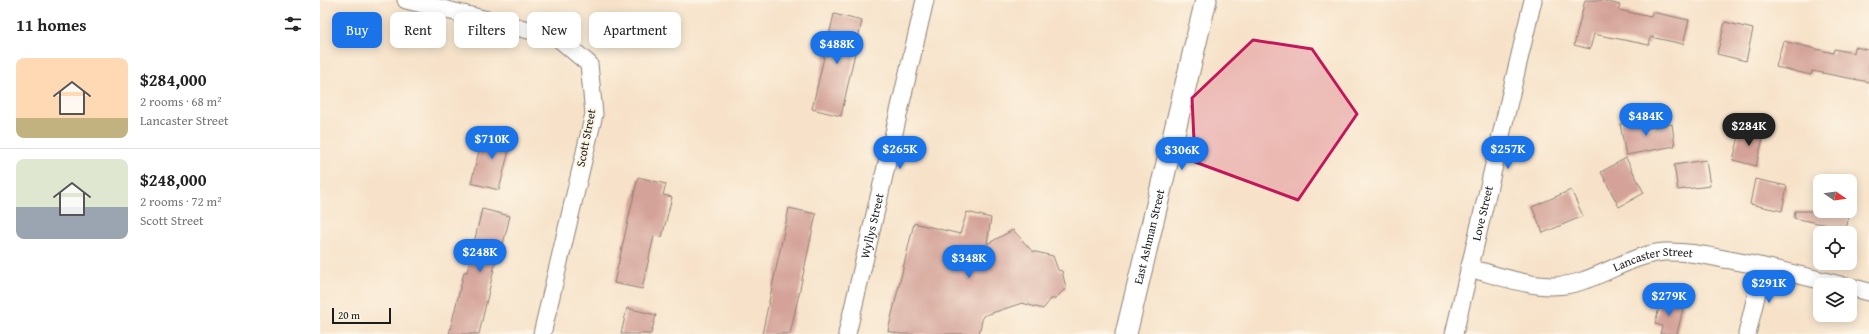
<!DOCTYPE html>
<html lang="en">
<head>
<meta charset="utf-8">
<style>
	body { margin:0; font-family:"Gentium Book Plus",serif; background:#f2f2f2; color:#222; height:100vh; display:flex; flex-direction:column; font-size:15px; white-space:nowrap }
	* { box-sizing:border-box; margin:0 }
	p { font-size:13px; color:#767676 }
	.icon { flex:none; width:22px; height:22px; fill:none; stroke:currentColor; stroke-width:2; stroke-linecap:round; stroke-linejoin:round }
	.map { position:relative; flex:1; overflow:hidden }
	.details { display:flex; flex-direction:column; background:#fff; width:320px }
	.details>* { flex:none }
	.banner { position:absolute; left:12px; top:12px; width:380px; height:36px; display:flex; gap:8px }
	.needle { width:26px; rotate:103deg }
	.fabs { position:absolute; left:1493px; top:174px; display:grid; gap:8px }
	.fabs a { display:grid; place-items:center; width:44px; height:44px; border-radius:8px; background:#fff; box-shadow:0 2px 10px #0003; font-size:20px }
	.scale { position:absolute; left:12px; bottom:10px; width:59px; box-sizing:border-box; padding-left:4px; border:2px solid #1c1c1c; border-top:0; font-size:11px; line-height:14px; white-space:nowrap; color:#1c1c1c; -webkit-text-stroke:3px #fcf5e5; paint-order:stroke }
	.price { position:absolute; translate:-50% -34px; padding:0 9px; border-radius:14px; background:#1a73e8; color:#fff; font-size:13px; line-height:26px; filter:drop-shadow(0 1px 2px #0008) }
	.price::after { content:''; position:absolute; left:50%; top:24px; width:12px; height:9px; margin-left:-6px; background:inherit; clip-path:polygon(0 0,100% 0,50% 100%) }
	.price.selected { background:#222; color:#fff }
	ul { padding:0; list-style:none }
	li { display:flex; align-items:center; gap:12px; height:100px; padding:0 16px }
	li+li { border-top:1px solid #e0e0e0 }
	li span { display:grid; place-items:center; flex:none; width:112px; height:80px; border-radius:8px; color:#555 }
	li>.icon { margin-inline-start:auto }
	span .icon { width:48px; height:48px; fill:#fffc; stroke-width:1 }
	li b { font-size:17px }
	h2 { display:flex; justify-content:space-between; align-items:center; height:48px; padding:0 16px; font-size:17px }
	.tag { padding:0 14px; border-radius:8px; background:#fff; box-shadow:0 2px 10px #0003; font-size:14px; line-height:36px }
	.tag.selected { background:#1a73e8; color:#fff }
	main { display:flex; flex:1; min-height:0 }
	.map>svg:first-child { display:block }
	.building { fill:#d4a298 }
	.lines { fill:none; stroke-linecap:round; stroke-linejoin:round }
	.minor-casing { stroke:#8a7f72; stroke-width:19 }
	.tertiary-casing { stroke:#8a7f72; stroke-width:23 }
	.minor { stroke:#fff; stroke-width:17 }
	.tertiary { stroke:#fff; stroke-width:21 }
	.marked { fill:#c2185b; fill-opacity:0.2; stroke:#c2185b; stroke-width:3; stroke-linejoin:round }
	.labels { text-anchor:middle; stroke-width:4; stroke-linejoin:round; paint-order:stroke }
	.street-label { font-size:12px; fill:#1c1c1c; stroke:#fcf5e5 }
</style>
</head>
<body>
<main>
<section class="details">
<h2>11 homes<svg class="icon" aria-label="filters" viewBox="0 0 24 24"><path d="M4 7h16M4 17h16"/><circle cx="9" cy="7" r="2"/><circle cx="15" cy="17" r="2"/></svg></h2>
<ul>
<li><span style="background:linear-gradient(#ffd9b3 75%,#c2b280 0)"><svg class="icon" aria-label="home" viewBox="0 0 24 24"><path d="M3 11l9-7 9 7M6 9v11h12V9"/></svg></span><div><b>$284,000</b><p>2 rooms · 68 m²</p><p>Lancaster Street</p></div></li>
<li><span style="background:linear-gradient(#dfe7d0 60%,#9aa5b1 0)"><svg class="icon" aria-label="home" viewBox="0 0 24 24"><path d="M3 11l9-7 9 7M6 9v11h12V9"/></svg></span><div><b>$248,000</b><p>2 rooms · 72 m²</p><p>Scott Street</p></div></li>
</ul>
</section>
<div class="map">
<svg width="1549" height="334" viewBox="0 0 1549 334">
	<rect width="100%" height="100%" fill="#fcf5e5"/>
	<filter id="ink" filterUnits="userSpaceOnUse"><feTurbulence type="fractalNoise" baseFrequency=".025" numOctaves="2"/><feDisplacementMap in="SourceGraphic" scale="8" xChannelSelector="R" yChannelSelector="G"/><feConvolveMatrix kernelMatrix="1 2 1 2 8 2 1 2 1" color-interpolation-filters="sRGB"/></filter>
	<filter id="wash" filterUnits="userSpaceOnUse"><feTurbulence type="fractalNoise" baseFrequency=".012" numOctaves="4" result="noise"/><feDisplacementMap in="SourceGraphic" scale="16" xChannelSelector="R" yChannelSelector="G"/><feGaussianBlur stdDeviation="0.9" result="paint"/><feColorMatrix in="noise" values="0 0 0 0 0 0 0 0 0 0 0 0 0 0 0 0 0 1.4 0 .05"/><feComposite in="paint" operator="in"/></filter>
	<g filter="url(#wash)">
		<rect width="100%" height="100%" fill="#f7e2c9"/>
		<g id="blocks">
			<path class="building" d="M1265 0H1281L1300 5 1298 10 1331 17 1332 12 1369 20 1363 44 1331 37 1329 45 1274 34 1270 49 1254 45Z
				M514 14 542 21 521 116 492 109Z
				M1405 22 1433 29 1426 61 1397 54Z
				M1463 41 1513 53 1514 49 1534 53 1535 47 1549 50V82L1492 71 1491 75 1456 67Z
				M1321 119 1324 129 1352 124 1355 146 1306 155 1300 124Z
				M1421 129 1444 134 1436 166 1413 160Z
				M164 131 192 138 179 190 151 183Z
				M1306 158 1324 193 1299 207 1281 172Z
				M1386 160 1390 186 1358 190 1354 165Z
				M318 177 346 184 343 195 352 197 342 237 334 236 322 289 294 283Z
				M1435 179 1467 186 1462 211 1430 204Z
				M1251 190 1263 216 1223 233 1212 207Z
				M469 208 496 214 480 289 470 334H442Z
				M162 209 190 216 179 261 176 260 159 334H129L144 272H147Z
				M1475 211H1530L1526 229 1474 218Z
				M647 212 671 218 667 244 693 230 712 251 733 256 738 270 742 271 746 288 735 299H731L723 309 702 303 663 316 659 334H579L568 331 594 223 640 234Z
				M1341 299 1364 304 1357 334H1340L1342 326 1335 324Z
				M307 308 336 315 331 334H301Z"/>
		</g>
	</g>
	<g filter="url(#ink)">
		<use href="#blocks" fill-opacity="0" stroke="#8a7f72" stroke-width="1"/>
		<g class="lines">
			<defs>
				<g id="minor">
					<path d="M86 0 237 37 269 64 274 114 222 334"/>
					<path id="s1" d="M1149 268C1188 278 1226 295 1265 280 1291 271 1317 254 1344 252 1367 251 1388 256 1410 260 1447 267 1484 276 1520 285"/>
					<path d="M1530 287 1549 292"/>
					<path id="s2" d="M527 334 605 0"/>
					<path id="s3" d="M1134 334 1213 0"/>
					<path d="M1427 334 1443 267"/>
				</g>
				<g id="tertiary">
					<path id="s4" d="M806 334 886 0"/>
				</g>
			</defs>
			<use href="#minor" class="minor-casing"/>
			<use href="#tertiary" class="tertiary-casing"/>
			<use href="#minor" class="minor"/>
			<use href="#tertiary" class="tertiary"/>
		</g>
	</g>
	<path class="marked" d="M933 40 992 49 1037 114 978 200 875 162 872 98Z"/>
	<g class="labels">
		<g class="street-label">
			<text transform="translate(266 138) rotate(-79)" y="4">Scott Street</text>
			<text dy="4" stroke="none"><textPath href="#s3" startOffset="124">Love Street</textPath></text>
			<text dy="4" stroke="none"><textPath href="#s2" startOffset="111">Wyllys Street</textPath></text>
			<text dy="4" stroke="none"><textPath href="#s4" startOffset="100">East Ashman Street</textPath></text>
			<text dy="4" stroke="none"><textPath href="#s1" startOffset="191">Lancaster Street</textPath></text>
		</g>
	</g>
</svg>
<div class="fabs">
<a><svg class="needle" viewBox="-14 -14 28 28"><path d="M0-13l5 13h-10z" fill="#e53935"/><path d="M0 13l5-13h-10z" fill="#767676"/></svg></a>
<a><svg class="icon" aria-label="locate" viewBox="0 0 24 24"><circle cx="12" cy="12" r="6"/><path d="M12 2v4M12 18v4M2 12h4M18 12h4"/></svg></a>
<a><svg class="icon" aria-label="layers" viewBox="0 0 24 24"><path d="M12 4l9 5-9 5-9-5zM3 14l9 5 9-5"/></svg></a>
</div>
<div class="scale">20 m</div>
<b class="price" style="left:517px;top:65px">$488K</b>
<b class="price" style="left:1326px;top:137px">$484K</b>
<b class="price selected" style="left:1429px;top:147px">$284K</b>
<b class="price" style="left:172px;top:160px">$710K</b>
<b class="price" style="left:580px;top:170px">$265K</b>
<b class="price" style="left:1188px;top:170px">$257K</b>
<b class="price" style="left:862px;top:171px">$306K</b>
<b class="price" style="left:160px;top:273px">$248K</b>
<b class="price" style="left:649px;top:279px">$348K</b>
<b class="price" style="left:1449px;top:304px">$291K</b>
<b class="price" style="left:1349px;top:317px">$279K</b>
<div class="banner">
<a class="tag selected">Buy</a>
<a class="tag">Rent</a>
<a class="tag">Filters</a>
<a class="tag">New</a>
<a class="tag">Apartment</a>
</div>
</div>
</main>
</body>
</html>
